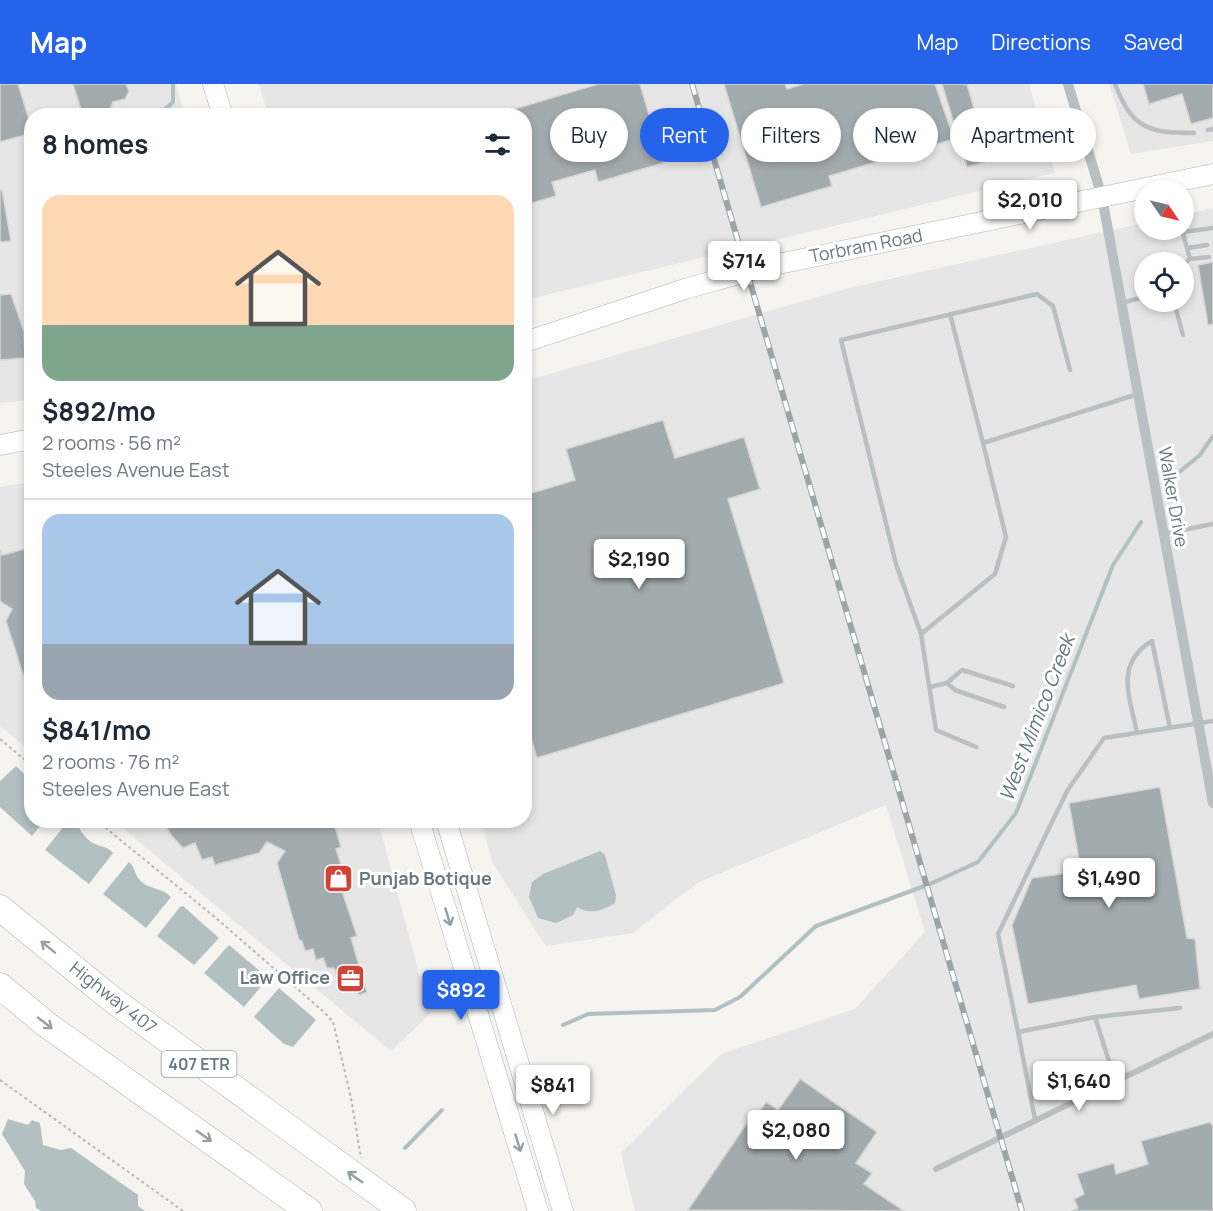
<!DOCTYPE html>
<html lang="en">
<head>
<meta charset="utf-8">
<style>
	body { margin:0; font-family:Manrope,sans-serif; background:#f2f2f3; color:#1f2937; height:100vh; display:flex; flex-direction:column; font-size:22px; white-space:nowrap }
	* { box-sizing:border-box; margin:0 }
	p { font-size:20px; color:#747a83 }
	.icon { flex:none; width:33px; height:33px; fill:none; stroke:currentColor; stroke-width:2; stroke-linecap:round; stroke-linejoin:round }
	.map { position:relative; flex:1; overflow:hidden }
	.sheet { position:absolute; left:24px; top:24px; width:508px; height:720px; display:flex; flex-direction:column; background:#fff; border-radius:24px; box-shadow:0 3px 9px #0003 }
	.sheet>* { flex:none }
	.hud { position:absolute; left:550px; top:24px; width:570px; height:54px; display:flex; gap:12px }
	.needle { width:39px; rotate:124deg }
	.tools { position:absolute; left:1134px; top:96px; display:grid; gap:12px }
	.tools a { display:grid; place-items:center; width:60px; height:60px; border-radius:50%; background:#fff; box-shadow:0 3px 9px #0003; font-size:30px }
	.price { position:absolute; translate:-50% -51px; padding:0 14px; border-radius:6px; background:#fff; color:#222; font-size:20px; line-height:39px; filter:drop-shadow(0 2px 3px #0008) }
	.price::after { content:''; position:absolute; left:50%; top:36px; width:18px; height:14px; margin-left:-9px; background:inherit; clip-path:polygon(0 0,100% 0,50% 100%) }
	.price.on { background:#2563eb; color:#fff }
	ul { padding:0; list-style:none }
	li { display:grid; align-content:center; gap:12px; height:318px; padding:0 18px }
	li+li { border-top:2px solid #e0e1e3 }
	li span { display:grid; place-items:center; height:186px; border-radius:18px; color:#555 }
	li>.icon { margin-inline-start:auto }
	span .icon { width:108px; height:108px; fill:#fffc; stroke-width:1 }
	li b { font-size:26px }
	h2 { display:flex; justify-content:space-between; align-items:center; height:72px; padding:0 18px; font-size:26px }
	.chip { padding:0 21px; border-radius:27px; background:#fff; box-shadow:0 3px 9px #0003; font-size:21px; line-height:54px }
	.chip.on { background:#2563eb; color:#fff }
	header { display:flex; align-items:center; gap:36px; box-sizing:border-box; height:84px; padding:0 30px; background:#2563eb; color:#fff }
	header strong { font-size:28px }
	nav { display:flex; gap:33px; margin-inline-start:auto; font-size:21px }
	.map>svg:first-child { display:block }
	.built { fill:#e5e6e5; fill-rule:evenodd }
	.water { fill:#b2c0c2 }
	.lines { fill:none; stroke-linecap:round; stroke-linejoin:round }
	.stream { stroke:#b2c0c2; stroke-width:4 }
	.building { fill:#a2abae; stroke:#d6d6d4; stroke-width:1.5 }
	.secondary-casing { stroke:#acb3b6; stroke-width:21 }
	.motorway-casing { stroke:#b0b4b6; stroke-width:27 }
	.path { stroke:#b4b8ba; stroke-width:2; stroke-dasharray:3 3; stroke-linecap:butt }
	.service { stroke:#babfc1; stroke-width:4.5 }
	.minor { stroke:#babfc1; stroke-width:6 }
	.tertiary { stroke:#babfc1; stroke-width:10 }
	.secondary { stroke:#fff; stroke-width:20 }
	.motorway { stroke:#fff; stroke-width:26 }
	.rail-casing { stroke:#9ca4a7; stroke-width:6 }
	.rail { stroke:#fff; stroke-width:4; stroke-dasharray:11; stroke-linecap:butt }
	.oneway { stroke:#95a0a5 }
	.labels { text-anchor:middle; stroke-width:6; stroke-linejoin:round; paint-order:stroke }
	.shield { fill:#fff; stroke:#95a0a5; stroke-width:1.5 }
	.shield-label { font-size:16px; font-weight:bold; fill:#67787f }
	.street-label { font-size:18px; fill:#67787f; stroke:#fff }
	.poi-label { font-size:18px; font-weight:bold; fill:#67787f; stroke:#fff; text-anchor:start }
	.water-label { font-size:20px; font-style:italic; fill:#63797c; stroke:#fff }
</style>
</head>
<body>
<header>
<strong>Map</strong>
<nav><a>Map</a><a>Directions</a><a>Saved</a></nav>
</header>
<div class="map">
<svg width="1213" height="1127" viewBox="0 0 1213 1127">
	<rect width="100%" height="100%" fill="#f5f4f1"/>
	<path class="built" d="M0 0H176L184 31 32 32 31 316 0 319Z
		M259 0H1029L1055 89 525 216V32L268 31Z
		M1109 0H1213V57L1131 70Z
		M1213 124V1127H635L621 1069 721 970 855 925 925 848 886 721 697 799 633 849 546 862 493 780 481 737 525 736V297L853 203 1144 139V146H1184V131ZM1144 178H1184V218H1144Z
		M31 398V668L0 642V403Z
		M114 737H378L430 930 391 967Z"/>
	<path class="water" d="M16 682 31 697 32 736 44 737 32 752 0 723V697Z
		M68 737H75C80 745 85 756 95 760 102 763 108 763 113 769L89 800 45 766Z
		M600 767 605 771 616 811 615 819C602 827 590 831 577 823L573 831 556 839 538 834 529 813 532 798 543 790Z
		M129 778C135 783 134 788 138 794 147 806 162 803 171 813L146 844 103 810Z
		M183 822 219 854 194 881 157 852 180 823Z
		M229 861 268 894 244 923 204 889Z
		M279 904 316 936 293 963 284 960 254 933Z
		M8 1035 28 1041 32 1036 40 1039 43 1061 61 1066 71 1064 138 1111V1122L145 1127H41L36 1124 35 1117 24 1100 25 1087 2 1050Z"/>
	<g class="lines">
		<path class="stream" d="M158 32 173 18V0
			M1178 389 1200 371 1213 352
			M563 941 588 930 715 926 740 913 816 842 930 800 978 778 1016 729 1113 481 1141 438
			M405 1064 442 1026"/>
	</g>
	<path class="building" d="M0 0H18L32 45V49L0 58Z
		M73 0H126L129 7 125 15 113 18 110 25 83 32Z
		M598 0H640L663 79 598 98 595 86 552 98 556 112 525 121V32H491Z
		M724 0H785L787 5 803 0H935L954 55 829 92 832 102 761 123Z
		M942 0H967L989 77 967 83Z
		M1143 0H1213V34L1191 40 1182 10 1149 20Z
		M0 106H2L11 157 0 158Z
		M1213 178V240L1208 241 1198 181Z
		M11 210 24 248 25 274 0 276V211Z
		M663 336 675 374 744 353 760 405 728 415 784 599 537 674 525 634V411L575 396 566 365Z
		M32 463V619L6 537 12 525 0 517V465L2 471Z
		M1160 703 1187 854 1195 855 1200 905 1139 915 1136 901 1028 920 1012 841 1032 794 1081 787 1069 719Z
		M175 736H333L341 763 336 765 349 807 343 810 357 852 351 854 367 908 360 911 338 894 334 884H327L323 874 316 876 313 865 305 867 302 857 299 856 277 779 285 767 267 758 259 769 215 781 212 773 202 776 195 759 183 764 171 751 165 740Z
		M800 995 877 1048 856 1079 872 1089 864 1100 904 1127 688 1126 749 1036 752 1038 766 1018 778 1026Z
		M1210 1038 1213 1042V1127H1071L1078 1124 1074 1115 1084 1110 1077 1090 1114 1079 1116 1090 1148 1080 1141 1057Z"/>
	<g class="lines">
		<defs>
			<path id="secondary" d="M213 0 223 32
				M525 258 688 204 764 183 1213 90
				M0 361 32 355
				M419 736 538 1127
				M446 736 563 1127"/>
			<path id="motorway" d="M0 824 113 916 403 1127
				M0 902 47 941 309 1127"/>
		</defs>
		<use href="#secondary" class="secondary-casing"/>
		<use href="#motorway" class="motorway-casing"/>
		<path class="path" d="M0 655 32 682
			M96 736 216 834 325 929 333 938 351 1014 361 1074
			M0 996 183 1127"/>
		<path class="service" d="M1115 0C1132 44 1147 49 1194 49
			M1208 46 1213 45
			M1182 146 1190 175 1184 180
			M1183 148 1213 144
			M1188 164 1207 161
			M1190 175 1209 173
			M1174 218 1183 251
			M1121 219 1144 213
			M950 230 983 359
			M1163 450 1213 440
			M921 550 896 480 841 256 1037 210 1053 222 1070 286
			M947 599 955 606 1004 623
			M930 603 947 599 962 586 1013 602
			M1137 649C1130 613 1114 580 1152 557L1170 644
			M976 663 936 646 921 550 995 490 1006 453 983 359 1138 310
			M1018 948 998 850 1067 707 1104 654 1213 637
			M1115 996 1095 933 1180 924
			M1035 1035 1018 948 1095 933"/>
		<path class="minor" d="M936 1085 1213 950"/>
		<path class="tertiary" d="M1068 0 1102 113 1213 719"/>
		<use href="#secondary" class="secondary"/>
		<use href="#motorway" class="motorway"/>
		<defs>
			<path id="rail" d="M692 0 1022 1127"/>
		</defs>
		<use href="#rail" class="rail-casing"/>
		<use href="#rail" class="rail"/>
	</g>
	<defs><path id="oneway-shaft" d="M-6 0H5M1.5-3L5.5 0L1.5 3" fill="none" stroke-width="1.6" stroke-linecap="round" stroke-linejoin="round" transform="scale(1.5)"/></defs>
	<g class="oneway">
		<use href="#oneway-shaft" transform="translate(448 833) rotate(73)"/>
		<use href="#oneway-shaft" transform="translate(48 863) rotate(-141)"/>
		<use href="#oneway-shaft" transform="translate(45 939) rotate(38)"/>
		<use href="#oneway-shaft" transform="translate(204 1052) rotate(35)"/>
		<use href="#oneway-shaft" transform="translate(518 1059) rotate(73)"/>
		<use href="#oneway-shaft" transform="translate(355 1093) rotate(-145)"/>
	</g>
	<defs>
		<symbol id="shop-square" viewBox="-11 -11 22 22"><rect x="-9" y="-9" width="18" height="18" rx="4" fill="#d04336" stroke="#fff"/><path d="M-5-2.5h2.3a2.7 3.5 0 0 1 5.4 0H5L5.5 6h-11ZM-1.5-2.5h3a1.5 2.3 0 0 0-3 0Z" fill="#fff"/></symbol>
		<symbol id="office-square" viewBox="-11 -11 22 22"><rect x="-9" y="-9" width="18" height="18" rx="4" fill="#d04336" stroke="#fff"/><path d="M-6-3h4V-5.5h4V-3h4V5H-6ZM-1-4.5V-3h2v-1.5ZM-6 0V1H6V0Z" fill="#fff"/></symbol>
	</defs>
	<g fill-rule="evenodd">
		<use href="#shop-square" x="322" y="778" width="33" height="33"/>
		<use href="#office-square" x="334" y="878" width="33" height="33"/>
	</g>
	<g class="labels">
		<rect class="shield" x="161.5" y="967" width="75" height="26" rx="4.5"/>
		<g class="shield-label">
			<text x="199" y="986">407 ETR</text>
		</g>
		<g class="street-label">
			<text transform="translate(866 162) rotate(-11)" y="6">Torbram Road</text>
			<text transform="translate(1173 413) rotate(80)" y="6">Walker Drive</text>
			<text transform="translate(113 914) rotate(38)" y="6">Highway 407</text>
		</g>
		<g class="poi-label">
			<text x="359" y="801">Punjab Botique</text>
			<text x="330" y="900" text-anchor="end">Law Office</text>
		</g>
		<g class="water-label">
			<text transform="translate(1037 634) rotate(-69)" y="7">West Mimico Creek</text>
		</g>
	</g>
</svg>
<div class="tools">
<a><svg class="needle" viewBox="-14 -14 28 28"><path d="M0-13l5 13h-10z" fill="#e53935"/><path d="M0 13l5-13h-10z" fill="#747a83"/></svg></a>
<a><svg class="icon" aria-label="locate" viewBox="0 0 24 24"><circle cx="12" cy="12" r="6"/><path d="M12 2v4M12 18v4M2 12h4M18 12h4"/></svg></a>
</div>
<b class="price" style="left:1030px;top:147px">$2,010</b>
<b class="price" style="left:744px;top:208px">$714</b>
<b class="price" style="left:639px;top:506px">$2,190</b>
<b class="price" style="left:1109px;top:825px">$1,490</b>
<b class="price on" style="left:461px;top:937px">$892</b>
<b class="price" style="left:1079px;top:1028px">$1,640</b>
<b class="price" style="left:553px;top:1032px">$841</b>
<b class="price" style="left:796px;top:1077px">$2,080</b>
<div class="hud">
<a class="chip">Buy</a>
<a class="chip on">Rent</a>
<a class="chip">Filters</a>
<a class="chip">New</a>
<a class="chip">Apartment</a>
</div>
<section class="sheet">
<h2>8 homes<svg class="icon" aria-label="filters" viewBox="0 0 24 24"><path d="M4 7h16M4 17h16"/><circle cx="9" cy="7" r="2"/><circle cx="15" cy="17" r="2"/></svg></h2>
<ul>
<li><span style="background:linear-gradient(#ffd9b3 70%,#7fa58c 0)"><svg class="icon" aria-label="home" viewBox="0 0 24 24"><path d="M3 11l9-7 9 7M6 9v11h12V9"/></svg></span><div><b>$892/mo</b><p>2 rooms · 56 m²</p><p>Steeles Avenue East</p></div></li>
<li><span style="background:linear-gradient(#a9c7e8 70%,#9aa5b1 0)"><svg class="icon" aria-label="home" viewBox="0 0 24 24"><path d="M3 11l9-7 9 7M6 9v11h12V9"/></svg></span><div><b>$841/mo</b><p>2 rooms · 76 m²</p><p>Steeles Avenue East</p></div></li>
</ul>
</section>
</div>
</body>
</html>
